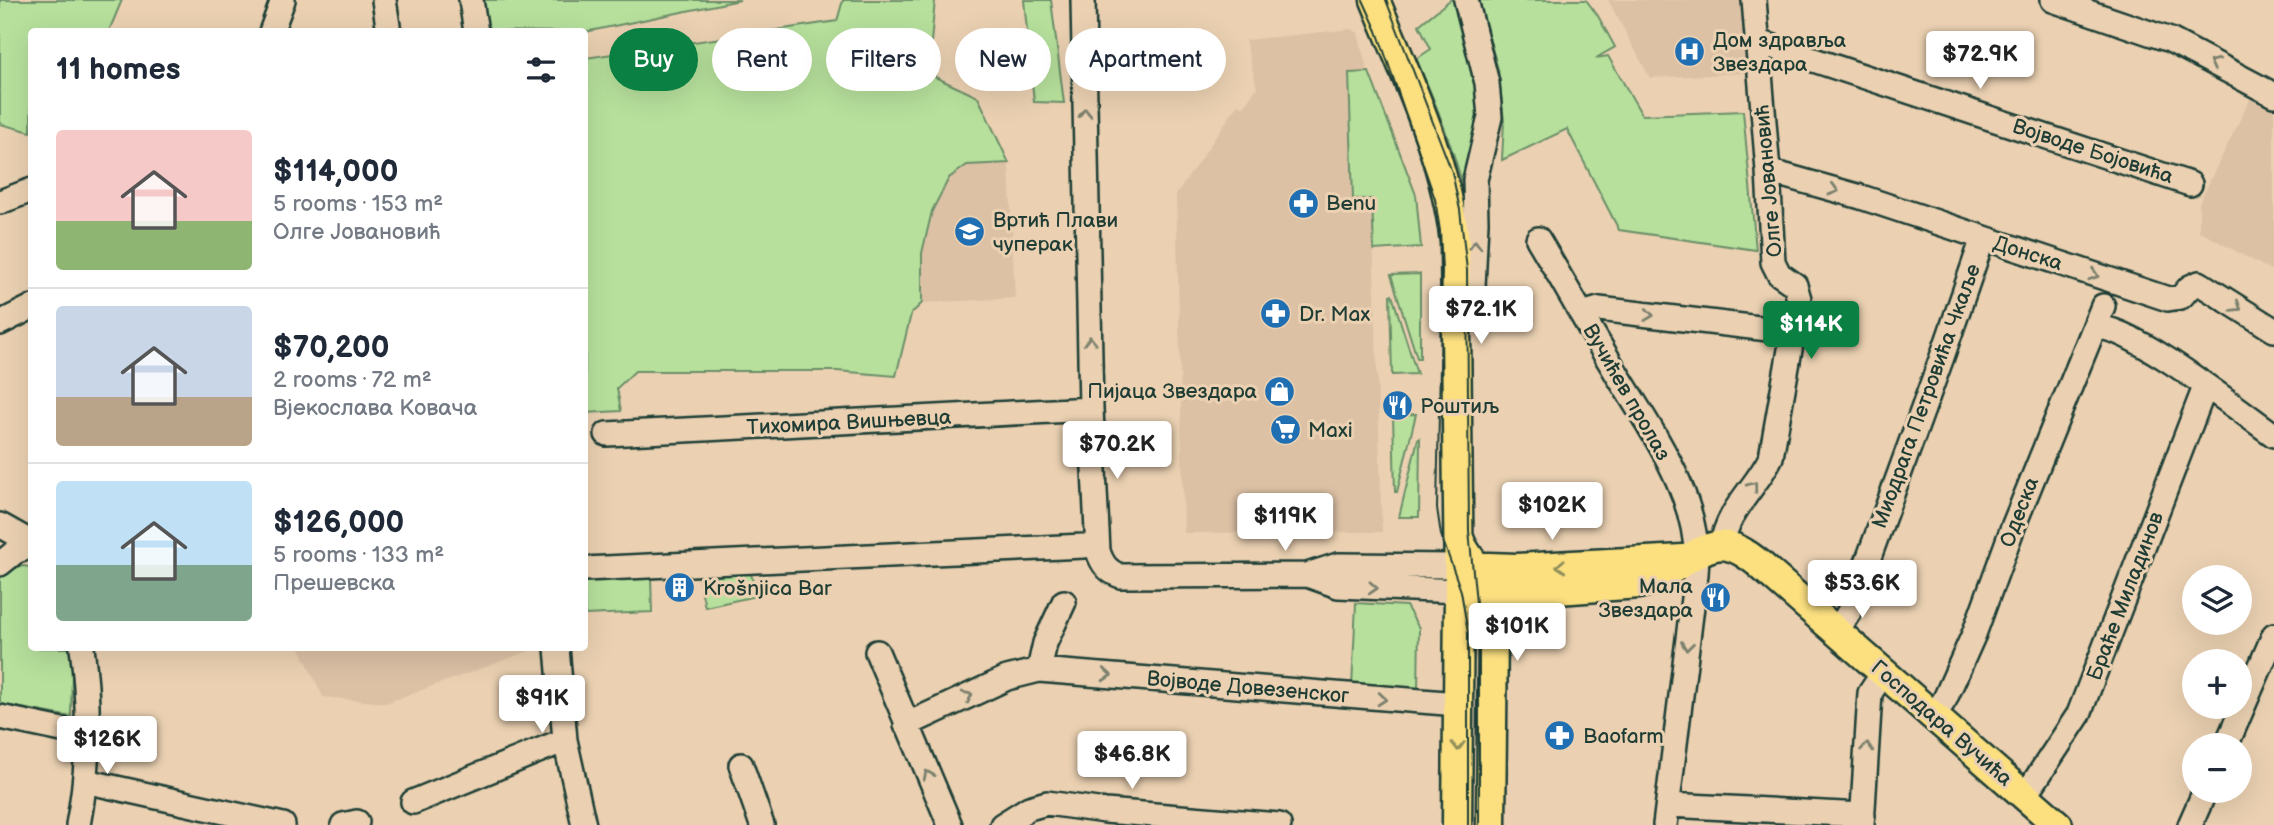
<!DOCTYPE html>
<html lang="en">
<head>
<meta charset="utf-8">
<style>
	body { margin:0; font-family:"Balsamiq Sans",sans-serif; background:#f6f6f7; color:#1f2937; height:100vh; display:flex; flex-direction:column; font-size:26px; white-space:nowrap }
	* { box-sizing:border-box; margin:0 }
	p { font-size:23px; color:#747a83 }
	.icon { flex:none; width:38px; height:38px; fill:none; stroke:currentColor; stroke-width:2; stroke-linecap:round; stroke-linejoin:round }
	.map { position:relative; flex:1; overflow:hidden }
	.side { position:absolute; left:28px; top:28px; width:560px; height:623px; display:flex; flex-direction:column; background:#fff; border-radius:7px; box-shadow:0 7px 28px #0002 }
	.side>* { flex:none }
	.top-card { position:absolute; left:609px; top:28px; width:665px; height:63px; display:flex; gap:14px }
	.controls { position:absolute; left:2182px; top:565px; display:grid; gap:14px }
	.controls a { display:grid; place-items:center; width:70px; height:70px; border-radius:50%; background:#fff; box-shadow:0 7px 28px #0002; font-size:35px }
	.price { position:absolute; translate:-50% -60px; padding:0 16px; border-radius:7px; background:#fff; color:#222; font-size:23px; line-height:46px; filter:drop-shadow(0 2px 4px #0008) }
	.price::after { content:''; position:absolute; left:50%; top:42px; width:21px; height:16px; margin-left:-10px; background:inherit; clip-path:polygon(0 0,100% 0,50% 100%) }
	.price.current { background:#0b8043; color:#fff }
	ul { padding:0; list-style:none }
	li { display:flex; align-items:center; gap:21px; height:175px; padding:0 28px }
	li+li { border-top:2px solid #e0e1e3 }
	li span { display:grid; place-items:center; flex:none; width:196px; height:140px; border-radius:7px; color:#555 }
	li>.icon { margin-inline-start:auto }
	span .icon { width:84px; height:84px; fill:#fffc; stroke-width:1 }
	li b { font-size:30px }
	h2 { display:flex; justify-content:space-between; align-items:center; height:84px; padding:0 28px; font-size:30px }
	.pill { padding:0 24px; border-radius:32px; background:#fff; box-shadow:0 7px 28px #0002; font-size:24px; line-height:63px }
	.pill.current { background:#0b8043; color:#fff }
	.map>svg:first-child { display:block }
	.built { fill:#dcc1a5 }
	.green { fill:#b7e09c; stroke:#6b8e68; stroke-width:2 }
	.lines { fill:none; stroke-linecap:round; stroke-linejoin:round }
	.minor-casing { stroke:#1f3d34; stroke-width:28 }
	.major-casing { stroke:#1f3d34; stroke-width:33 }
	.minor { stroke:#ebd1b2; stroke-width:23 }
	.major { stroke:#fce080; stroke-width:28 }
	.tram { stroke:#1f3d34; stroke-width:2 }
	.oneway { stroke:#7b806d }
	.oneway2 { stroke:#8e8e5a }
	.labels { text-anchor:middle; stroke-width:6; stroke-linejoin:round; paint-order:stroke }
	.poi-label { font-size:21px; fill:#1f3d34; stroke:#ebd1b2; text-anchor:start }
	.street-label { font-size:21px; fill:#1f3d34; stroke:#ebd1b2 }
</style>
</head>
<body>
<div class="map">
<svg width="2274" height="825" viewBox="0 0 2274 825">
	<rect width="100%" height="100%" fill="#ebd1b2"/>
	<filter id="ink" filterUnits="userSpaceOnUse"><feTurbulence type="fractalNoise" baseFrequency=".0143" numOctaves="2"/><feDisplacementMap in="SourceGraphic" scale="14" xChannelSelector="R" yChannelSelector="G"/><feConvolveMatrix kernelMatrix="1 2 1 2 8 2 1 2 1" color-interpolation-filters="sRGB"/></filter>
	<g filter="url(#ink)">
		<path class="built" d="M1608 0H1742L1747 73 1650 78Z
			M1352 29 1358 33 1368 73H1349L1353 198H1372L1382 532 1184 533 1176 195 1238 104 1243 107 1257 88 1245 40Z
			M2252 95 2274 109V272L2199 231V203Z
			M1009 163 1015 298 922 303V253L932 211 949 178 966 165Z
			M300 648H537L386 703 323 697Z"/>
		<path class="green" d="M0 0H122L109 31 32 32 31 132 0 124Z
			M481 0H740L585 32 487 31Z
			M843 0H935L931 42 935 77 978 97 1009 163 967 165 949 178 932 211 922 253V303L911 314 896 376 837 371H635L617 388 621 411 585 413V58L837 21Z
			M1024 0H1051L1064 103 1034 102Z
			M1450 0H1460L1484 104 1465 194C1453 147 1436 103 1416 59L1431 49 1419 25Z
			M1478 0H1586L1598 16 1615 47 1596 58 1608 56 1642 115 1743 111 1756 250 1619 230 1567 129 1502 160 1504 121 1498 69Z
			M1369 72 1416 195 1421 247 1374 250 1372 199H1353L1349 73Z
			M1420 274V358H1417L1391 275Z
			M1390 295H1392L1417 374 1392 375Z
			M1416 414 1397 492H1395L1393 415Z
			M1420 438 1419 517H1399L1418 439Z
			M21 566 31 567 32 648H69L72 666 71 717 0 704V573Z
			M750 569 756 596 705 607 699 580Z
			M651 576 652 612 585 615 584 578Z
			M1356 603 1406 606 1419 628 1418 691 1352 687Z"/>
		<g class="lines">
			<defs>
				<path id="minor" d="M384 0 389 32
					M471 0 476 32
					M1083 0 1091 409 1098 551C1102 564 1108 572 1121 576L1307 575 1338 565 1458 566
					M2053 0 2170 40 2274 95
					M271 32 283 0
					M1756 41 2190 184
					M1768 171 1861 197 2168 299 2181 297 2190 287 2199 283 2274 330
					M0 202 32 190
					M1538 239C1563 281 1586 323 1611 364 1648 427 1703 497 1696 574L1665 825
					M1457 307 1467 299 1473 287 1476 222 1475 180 1490 117 1487 83 1466 0
					M1582 314 1599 309 1793 332
					M0 323 32 307
					M2095 327C2131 325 2240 411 2274 435
					M607 434 1091 409
					M0 525 32 543
					M1722 545C1727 510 1756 488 1771 457L1799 299 1795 285 1779 274 1773 262 1768 171 1754 0
					M0 564 15 552 32 546
					M584 569 1084 546
					M1307 575 1338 586 1459 591
					M1837 631 1849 612 1942 357 1983 238
					M557 648 565 740 584 825
					M877 652 950 825
					M1039 670 1045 643 1064 602
					M1934 716 1945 699 1974 634 2013 527 2103 306
					M0 717 86 735
					M906 725 1007 678 1039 670 1458 704
					M2226 746 2274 635
					M741 765 762 825
					M85 781 283 825
					M2025 796 2079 714 2205 387
					M413 802 565 740
					M1669 805 1863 815
					M78 825C89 767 90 706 82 648
					M343 825 357 822
					M1002 825 1029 808 1047 803 1105 811 1279 825
					M1862 825 1870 693 1884 672
					M2190 825 2205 791"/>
				<path id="major" d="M1375 0C1407 78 1445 157 1455 242L1459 591 1457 825
					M1459 538C1464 554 1475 562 1482 576 1492 591 1491 613 1493 630L1491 825
					M1461 566 1517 568 1683 559
					M1459 591 1518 593 1639 584C1646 582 1653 580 1660 577 1678 567 1706 541 1728 546 1738 548 1748 555 1757 562L2058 825"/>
			</defs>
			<use href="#minor" class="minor-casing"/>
			<use href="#major" class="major-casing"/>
			<use href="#minor" class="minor"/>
			<use href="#major" class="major"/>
			<path class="tram" d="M1363 0 1377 31 1435 199 1440 231 1442 270 1437 508 1441 535 1461 591 1468 633V825
				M1386 0 1452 172 1460 210 1467 270 1469 531 1479 633V825"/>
		</g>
		<defs><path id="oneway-chevron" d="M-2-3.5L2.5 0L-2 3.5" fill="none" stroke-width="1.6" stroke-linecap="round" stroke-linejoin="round" transform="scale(1.75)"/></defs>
		<g class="oneway">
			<use href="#oneway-chevron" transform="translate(2214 63) rotate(-153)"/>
			<use href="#oneway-chevron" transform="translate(1085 113) rotate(-91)"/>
			<use href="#oneway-chevron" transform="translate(1834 190) rotate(16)"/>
			<use href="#oneway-chevron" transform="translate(1475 245) rotate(-89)"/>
			<use href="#oneway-chevron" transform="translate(2094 275) rotate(18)"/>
			<use href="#oneway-chevron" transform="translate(2237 307) rotate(32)"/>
			<use href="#oneway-chevron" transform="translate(1649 315) rotate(7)"/>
			<use href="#oneway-chevron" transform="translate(1090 341) rotate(-91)"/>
			<use href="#oneway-chevron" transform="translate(1753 486) rotate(-53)"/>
			<use href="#oneway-chevron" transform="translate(1373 588) rotate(3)"/>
			<use href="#oneway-chevron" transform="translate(1687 646) rotate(97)"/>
			<use href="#oneway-chevron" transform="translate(1107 675) rotate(5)"/>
			<use href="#oneway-chevron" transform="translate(968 696) rotate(-26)"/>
			<use href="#oneway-chevron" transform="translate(1382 699) rotate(5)"/>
			<use href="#oneway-chevron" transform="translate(1867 747) rotate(-86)"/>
			<use href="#oneway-chevron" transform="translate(928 775) rotate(-114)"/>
		</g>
		<g class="oneway2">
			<use href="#oneway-chevron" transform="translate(1561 566) rotate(177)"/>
			<use href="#oneway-chevron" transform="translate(1458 746) rotate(90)"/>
		</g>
	</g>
	<defs>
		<symbol id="hospital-disc" viewBox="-11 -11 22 22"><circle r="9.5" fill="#1f6fb2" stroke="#ebd1b2"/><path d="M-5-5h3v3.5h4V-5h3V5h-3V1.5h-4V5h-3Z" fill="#fff"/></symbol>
		<symbol id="pharmacy-disc" viewBox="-11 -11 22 22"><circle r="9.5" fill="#1f6fb2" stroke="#ebd1b2"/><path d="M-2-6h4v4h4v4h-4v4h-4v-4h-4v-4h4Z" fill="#fff"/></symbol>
		<symbol id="school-disc" viewBox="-11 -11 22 22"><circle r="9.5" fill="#1f6fb2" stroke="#ebd1b2"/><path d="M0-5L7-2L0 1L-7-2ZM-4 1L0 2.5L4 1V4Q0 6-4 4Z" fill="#fff"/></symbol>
		<symbol id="shop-disc" viewBox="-11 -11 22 22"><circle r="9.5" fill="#1f6fb2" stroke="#ebd1b2"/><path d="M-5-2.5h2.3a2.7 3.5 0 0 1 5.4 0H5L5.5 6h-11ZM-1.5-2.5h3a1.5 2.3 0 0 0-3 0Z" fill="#fff"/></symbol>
		<symbol id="restaurant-disc" viewBox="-11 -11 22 22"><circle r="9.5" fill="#1f6fb2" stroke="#ebd1b2"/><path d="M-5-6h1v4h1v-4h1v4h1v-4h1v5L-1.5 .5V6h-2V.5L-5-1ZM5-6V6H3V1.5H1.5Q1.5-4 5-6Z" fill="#fff"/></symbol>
		<symbol id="supermarket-disc" viewBox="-11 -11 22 22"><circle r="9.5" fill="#1f6fb2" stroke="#ebd1b2"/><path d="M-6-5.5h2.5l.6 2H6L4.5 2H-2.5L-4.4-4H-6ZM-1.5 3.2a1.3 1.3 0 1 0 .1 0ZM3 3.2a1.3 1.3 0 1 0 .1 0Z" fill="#fff"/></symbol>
		<symbol id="building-disc" viewBox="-11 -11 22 22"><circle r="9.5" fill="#1f6fb2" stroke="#ebd1b2"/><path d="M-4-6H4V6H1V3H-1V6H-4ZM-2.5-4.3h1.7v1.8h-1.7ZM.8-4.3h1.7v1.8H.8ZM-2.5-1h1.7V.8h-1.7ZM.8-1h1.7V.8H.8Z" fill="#fff"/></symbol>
	</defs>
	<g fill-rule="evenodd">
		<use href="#hospital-disc" x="1672" y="34" width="35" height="35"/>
		<use href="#pharmacy-disc" x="1286" y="186" width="35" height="35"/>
		<use href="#school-disc" x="952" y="214" width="35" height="35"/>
		<use href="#pharmacy-disc" x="1258" y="296" width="35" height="35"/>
		<use href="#shop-disc" x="1262" y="374" width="35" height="35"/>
		<use href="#restaurant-disc" x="1380" y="388" width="35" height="35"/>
		<use href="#supermarket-disc" x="1268" y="412" width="35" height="35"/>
		<use href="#building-disc" x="662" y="570" width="35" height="35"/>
		<use href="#restaurant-disc" x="1698" y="580" width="35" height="35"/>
		<use href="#pharmacy-disc" x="1542" y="718" width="35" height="35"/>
	</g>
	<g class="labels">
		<g class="poi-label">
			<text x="1713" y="47">Дом здравља<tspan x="1713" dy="24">Звездара</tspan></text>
			<text x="1326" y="210">Benu</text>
			<text x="993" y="227">Вртић Плави<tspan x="993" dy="24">чуперак</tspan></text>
			<text x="1299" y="321">Dr. Max</text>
			<text x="1257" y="398" text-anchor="end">Пијаца Звездара</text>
			<text x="1420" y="413">Роштиљ</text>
			<text x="1308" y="437">Maxi</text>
			<text x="1693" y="593" text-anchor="end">Мала<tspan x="1693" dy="24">Звездара</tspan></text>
			<text x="703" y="595">Krošnjica Bar</text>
			<text x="1583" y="743">Baofarm</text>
		</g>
		<g class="street-label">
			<text transform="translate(2093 151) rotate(18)" y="7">Војводе Бојовића</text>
			<text transform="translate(1768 181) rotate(-95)" y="7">Олге Јовановић</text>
			<text transform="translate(2028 253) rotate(18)" y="7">Донска</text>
			<text transform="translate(1627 392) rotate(60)" y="7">Вучићев пролаз</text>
			<text transform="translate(1926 396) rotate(-70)" y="7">Миодрага Петровића Чкаље</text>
			<text transform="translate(849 422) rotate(-3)" y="7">Тихомира Вишњевца</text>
			<text transform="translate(2019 512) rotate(-69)" y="7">Одеска</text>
			<text transform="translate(2125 596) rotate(-69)" y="7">Браће Миладинов</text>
			<text transform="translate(1248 687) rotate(5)" y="7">Војводе Довезенског</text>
			<text transform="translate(1942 723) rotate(41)" y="7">Господара Вучића</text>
		</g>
	</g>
</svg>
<div class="controls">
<a><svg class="icon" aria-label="layers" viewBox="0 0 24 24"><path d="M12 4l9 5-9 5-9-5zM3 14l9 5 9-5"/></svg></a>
<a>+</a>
<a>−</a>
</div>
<b class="price" style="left:1980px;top:91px">$72.9K</b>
<b class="price" style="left:1481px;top:346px">$72.1K</b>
<b class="price current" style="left:1811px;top:361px">$114K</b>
<b class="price" style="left:1117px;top:481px">$70.2K</b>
<b class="price" style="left:1552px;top:542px">$102K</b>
<b class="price" style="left:1285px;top:553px">$119K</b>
<b class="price" style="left:1862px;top:620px">$53.6K</b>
<b class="price" style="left:1517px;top:663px">$101K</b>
<b class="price" style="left:542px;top:735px">$91K</b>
<b class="price" style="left:107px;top:776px">$126K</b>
<b class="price" style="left:1132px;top:791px">$46.8K</b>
<div class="top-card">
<a class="pill current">Buy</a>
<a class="pill">Rent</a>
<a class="pill">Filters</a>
<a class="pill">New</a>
<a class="pill">Apartment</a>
</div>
<section class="side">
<h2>11 homes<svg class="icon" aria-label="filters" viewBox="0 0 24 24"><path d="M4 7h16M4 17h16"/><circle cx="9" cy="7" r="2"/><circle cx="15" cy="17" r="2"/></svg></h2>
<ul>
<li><span style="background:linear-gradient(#f6c9c9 65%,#8fb573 0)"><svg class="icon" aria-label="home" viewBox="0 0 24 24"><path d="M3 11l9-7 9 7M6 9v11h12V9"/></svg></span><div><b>$114,000</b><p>5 rooms · 153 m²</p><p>Олге Јовановић</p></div></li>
<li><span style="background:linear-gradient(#c9d6e8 65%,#b9a48a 0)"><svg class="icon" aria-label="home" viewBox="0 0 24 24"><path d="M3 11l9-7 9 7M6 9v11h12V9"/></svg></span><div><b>$70,200</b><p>2 rooms · 72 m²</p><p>Вјекослава Ковача</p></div></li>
<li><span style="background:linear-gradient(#bfe0f5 60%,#7fa58c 0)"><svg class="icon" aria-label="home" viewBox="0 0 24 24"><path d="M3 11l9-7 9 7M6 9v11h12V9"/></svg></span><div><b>$126,000</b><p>5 rooms · 133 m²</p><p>Прешевска</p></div></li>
</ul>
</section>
</div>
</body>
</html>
